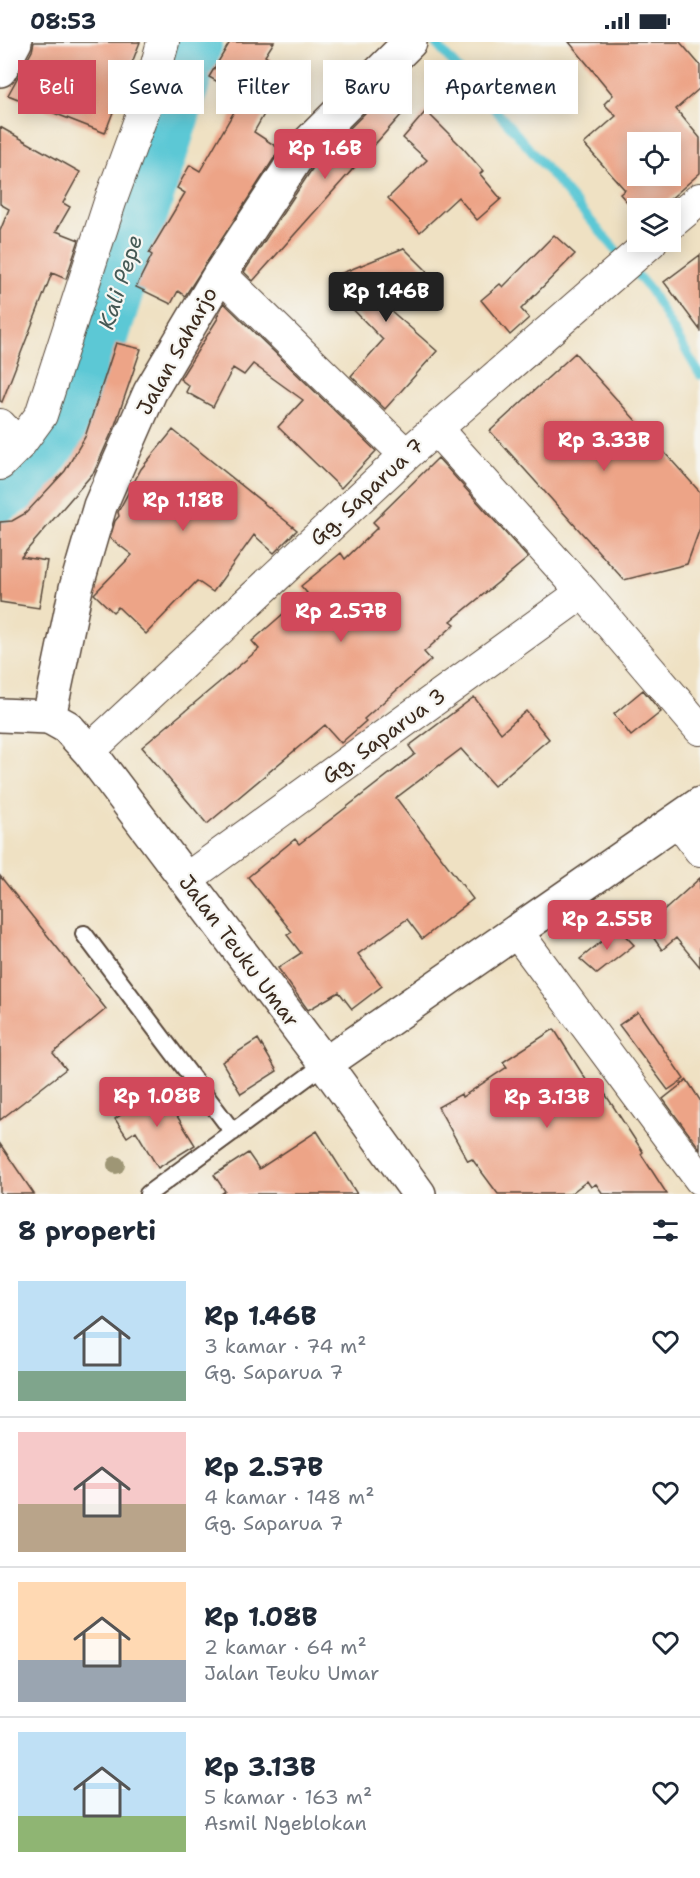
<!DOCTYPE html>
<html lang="id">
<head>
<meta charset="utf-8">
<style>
	body { margin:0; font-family:"Shantell Sans",sans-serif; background:#f2f2f3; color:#1f2937; height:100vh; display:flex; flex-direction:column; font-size:22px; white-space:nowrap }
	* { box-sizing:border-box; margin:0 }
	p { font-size:20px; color:#747a83 }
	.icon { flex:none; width:33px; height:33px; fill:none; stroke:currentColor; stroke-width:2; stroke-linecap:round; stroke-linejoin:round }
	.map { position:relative; height:1152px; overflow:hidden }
	.details { display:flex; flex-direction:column; background:#fff; flex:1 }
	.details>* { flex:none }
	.guide { position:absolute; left:18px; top:18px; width:664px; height:54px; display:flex; gap:12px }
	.buttons { position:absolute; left:627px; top:90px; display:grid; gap:12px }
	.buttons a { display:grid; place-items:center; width:54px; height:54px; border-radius:0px; background:#fff; box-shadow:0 3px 15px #0003; font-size:30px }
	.price { position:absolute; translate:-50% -51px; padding:0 14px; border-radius:6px; background:#d1495b; color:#fff; font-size:20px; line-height:39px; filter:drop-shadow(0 2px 3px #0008) }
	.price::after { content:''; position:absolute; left:50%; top:36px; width:18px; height:14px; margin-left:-9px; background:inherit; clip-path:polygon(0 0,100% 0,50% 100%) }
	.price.current { background:#222; color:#fff }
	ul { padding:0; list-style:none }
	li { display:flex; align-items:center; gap:18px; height:150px; padding:0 18px }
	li+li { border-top:2px solid #e0e1e3 }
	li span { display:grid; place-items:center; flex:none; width:168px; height:120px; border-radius:0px; color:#555 }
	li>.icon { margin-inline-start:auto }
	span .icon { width:72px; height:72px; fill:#fffc; stroke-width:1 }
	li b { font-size:26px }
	h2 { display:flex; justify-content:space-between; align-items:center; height:72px; padding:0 18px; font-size:26px }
	.chip { padding:0 21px; border-radius:0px; background:#fff; box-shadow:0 3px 15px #0003; font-size:21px; line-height:54px }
	.chip.current { background:#d1495b; color:#fff }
	.status { display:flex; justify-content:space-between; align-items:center; height:42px; padding:0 30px; background:#fff; direction:ltr }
	.status svg { height:16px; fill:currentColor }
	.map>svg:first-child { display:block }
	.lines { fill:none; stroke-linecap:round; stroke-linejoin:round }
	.stream { stroke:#5cc8d5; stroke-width:9 }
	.river { stroke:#5cc8d5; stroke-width:52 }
	.building { fill:#eda487; fill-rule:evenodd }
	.service-casing { stroke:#564537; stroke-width:20 }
	.minor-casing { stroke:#564537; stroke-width:34 }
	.tertiary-casing { stroke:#564537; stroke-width:36 }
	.secondary-casing { stroke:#564537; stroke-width:36 }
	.service { stroke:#fff; stroke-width:16 }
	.minor { stroke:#fff; stroke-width:32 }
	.tertiary { stroke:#fff; stroke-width:33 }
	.secondary { stroke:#fff; stroke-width:33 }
	.tree { fill:#9e9674 }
	.labels { text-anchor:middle; stroke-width:4.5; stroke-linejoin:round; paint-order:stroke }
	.street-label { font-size:21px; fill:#3b2a1e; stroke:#f6f6f2 }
	.water-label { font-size:22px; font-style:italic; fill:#455955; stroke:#f6f6f2 }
</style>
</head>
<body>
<div class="status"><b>08:53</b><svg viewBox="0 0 49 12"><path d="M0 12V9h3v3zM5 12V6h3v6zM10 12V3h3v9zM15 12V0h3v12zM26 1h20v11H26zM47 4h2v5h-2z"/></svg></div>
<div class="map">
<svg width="700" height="1152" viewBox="0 0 700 1152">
	<rect width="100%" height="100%" fill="#f6f6f2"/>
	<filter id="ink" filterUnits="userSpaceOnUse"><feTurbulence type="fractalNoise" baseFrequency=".0167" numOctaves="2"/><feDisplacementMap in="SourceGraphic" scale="12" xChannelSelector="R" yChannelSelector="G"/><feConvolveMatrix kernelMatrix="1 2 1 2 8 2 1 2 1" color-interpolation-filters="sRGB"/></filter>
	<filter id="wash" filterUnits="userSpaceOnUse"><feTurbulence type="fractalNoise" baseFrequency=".008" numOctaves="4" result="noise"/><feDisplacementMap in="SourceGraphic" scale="24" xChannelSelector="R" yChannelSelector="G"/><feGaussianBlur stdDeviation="1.35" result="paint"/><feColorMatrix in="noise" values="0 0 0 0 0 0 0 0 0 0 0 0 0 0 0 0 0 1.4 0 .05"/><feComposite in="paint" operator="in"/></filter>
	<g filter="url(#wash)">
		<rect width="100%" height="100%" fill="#efe1c3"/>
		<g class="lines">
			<path class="stream" d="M434 0 509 83 650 248 700 333"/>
			<path class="river" d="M0 454 22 441 83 357 197 0"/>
		</g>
		<g id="blocks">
			<path class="building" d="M34 0H140L105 91 8 53 32 9Z
				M230 0H274L265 14 288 30 254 90 280 107 185 254 178 249 171 262 136 245 152 213 149 211 185 151 177 146 190 123 200 129 243 54 209 35Z
				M569 0H680L700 23V46L676 67 700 96V131L660 166H638V172L620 152 625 148 584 102 616 74 604 62 613 53ZM638 100H670V134H638Z
				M380 56 401 73 253 239 244 230 318 118Z
				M426 69 463 106 483 129 480 132 501 157 477 178 458 155 420 190 388 156 427 118 403 96Z
				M0 85 80 130 63 161 70 165 56 189 79 198 66 237 52 231 2 360 0 359V189L9 167 0 162Z
				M554 193 575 212 521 267 529 276 510 293 481 258 500 242 503 245Z
				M404 206 427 229 389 267 437 309 385 367 351 334 383 298 336 250 341 245 332 235Z
				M700 213V288L664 240Z
				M224 261 376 409 341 446 278 385 303 358 253 322 244 333 233 326 213 365 186 350 189 344 180 337 218 276 217 275Z
				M116 301 141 307 115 383 94 430 21 515 47 519 39 566 0 560V480L12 479 26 471 65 429 85 395Z
				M575 311 700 450V486L687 522 624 538 490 389Z
				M173 388 297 488 274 511 254 493 213 550 197 539 146 592 118 565 113 570 94 552 132 513 110 496 115 479 119 474 118 470 141 427Z
				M438 416 528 516 451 579 455 582 424 610 431 618 364 677 366 679 341 701 325 683 207 782 142 705 259 607 252 599 307 551 301 544 341 511 345 517 378 485 373 480Z
				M643 648 661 670 631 694 614 672Z
				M474 655 501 691 526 669 549 697 494 744 461 707 396 756 473 857 422 897 407 877 358 912 382 944 352 967 339 950 308 968 278 926 301 911 287 893 292 890 248 835 295 797 299 802 415 712 409 704Z
				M0 834 106 967 53 1011 66 1027 0 1078Z
				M700 836V925L676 896 662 908 646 885Z
				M618 886 634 903 597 932 580 917Z
				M638 970 684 1037 668 1048 619 983Z
				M554 987 593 1049 600 1044 643 1110 641 1112 667 1152H603L596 1142 591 1145 587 1139 570 1152H498L472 1117 468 1119 438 1065 461 1052 462 1055 507 1025 503 1020Z
				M258 997 277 1029 241 1052 222 1020Z
				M687 1038 700 1058V1107L663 1057Z
				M162 1045 174 1064 172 1066 195 1103 158 1126 136 1089 127 1095 115 1077Z
				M317 1089 357 1152H221L225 1149 214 1133 248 1111 259 1127Z
				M0 1102 34 1152H0Z"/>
		</g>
	</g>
	<g filter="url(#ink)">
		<use href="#blocks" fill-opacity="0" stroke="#564537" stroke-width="1.5"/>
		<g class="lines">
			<defs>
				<path id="service" d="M84 892 233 1090
					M148 1152 325 1022"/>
				<path id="minor" d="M670 182 700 157
					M220 232 406 413
					M0 383 19 403
					M436 387 583 550 700 687
					M0 422 19 403 41 373 110 160 148 56 163 0
					M89 709 406 413 651 200
					M678 778 700 808
					M185 838 583 550
					M516 889 700 1137"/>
				<path id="tertiary" d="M0 28 15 0
					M0 673 49 675
					M325 1022 700 762"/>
				<path id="secondary" d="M410 0 303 106 220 232 150 350 100 464 76 546 49 675 67 685 89 709 325 1022 419 1152"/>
			</defs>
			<use href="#service" class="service-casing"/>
			<use href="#minor" class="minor-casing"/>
			<use href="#tertiary" class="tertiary-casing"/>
			<use href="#secondary" class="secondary-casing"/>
			<use href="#service" class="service"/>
			<use href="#minor" class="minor"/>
			<use href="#tertiary" class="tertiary"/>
			<use href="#secondary" class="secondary"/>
		</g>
		<circle class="tree" cx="116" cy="1123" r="9"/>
	</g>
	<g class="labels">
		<g class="street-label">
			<text transform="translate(177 309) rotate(-61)" y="7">Jalan Saharjo</text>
			<text transform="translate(367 450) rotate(-43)" y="7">Gg. Saparua 7</text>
			<text transform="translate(384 694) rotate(-36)" y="7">Gg. Saparua 3</text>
			<text transform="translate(239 909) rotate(53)" y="7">Jalan Teuku Umar</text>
		</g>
		<g class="water-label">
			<text transform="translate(120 240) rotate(-72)" y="8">Kali Pepe</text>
		</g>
	</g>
</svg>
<div class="buttons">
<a><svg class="icon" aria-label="locate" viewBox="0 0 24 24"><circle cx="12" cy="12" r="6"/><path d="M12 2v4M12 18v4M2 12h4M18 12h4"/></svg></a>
<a><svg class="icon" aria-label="layers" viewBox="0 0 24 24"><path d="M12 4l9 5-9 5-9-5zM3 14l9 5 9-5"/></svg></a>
</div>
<b class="price" style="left:325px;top:138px">Rp 1.6B</b>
<b class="price current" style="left:386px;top:281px">Rp 1.46B</b>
<b class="price" style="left:604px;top:430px">Rp 3.33B</b>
<b class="price" style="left:183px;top:490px">Rp 1.18B</b>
<b class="price" style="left:341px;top:601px">Rp 2.57B</b>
<b class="price" style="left:607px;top:909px">Rp 2.55B</b>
<b class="price" style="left:157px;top:1086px">Rp 1.08B</b>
<b class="price" style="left:547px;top:1087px">Rp 3.13B</b>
<div class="guide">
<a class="chip current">Beli</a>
<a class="chip">Sewa</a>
<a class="chip">Filter</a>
<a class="chip">Baru</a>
<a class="chip">Apartemen</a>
</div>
</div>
<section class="details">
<h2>8 properti<svg class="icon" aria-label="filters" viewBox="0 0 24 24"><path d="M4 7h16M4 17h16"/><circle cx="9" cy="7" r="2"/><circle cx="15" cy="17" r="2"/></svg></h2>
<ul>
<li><span style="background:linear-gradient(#bfe0f5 75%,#7fa58c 0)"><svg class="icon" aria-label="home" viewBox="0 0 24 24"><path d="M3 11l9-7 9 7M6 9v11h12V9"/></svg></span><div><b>Rp 1.46B</b><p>3 kamar · 74 m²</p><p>Gg. Saparua 7</p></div><svg class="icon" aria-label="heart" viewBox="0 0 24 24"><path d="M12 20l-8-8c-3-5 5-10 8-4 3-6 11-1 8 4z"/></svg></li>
<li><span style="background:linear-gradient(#f6c9c9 60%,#b9a48a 0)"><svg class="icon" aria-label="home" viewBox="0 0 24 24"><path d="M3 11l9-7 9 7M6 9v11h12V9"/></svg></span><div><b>Rp 2.57B</b><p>4 kamar · 148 m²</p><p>Gg. Saparua 7</p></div><svg class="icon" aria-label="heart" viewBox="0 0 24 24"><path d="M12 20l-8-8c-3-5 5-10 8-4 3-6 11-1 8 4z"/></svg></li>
<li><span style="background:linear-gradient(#ffd9b3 65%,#9aa5b1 0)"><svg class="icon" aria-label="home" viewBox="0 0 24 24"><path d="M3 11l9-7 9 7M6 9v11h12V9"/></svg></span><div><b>Rp 1.08B</b><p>2 kamar · 64 m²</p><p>Jalan Teuku Umar</p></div><svg class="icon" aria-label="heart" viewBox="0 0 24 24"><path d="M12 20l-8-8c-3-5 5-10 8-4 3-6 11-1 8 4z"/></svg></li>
<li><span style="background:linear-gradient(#bfe0f5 70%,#8fb573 0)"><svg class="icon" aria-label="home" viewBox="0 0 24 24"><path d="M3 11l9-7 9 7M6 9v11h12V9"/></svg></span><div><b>Rp 3.13B</b><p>5 kamar · 163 m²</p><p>Asmil Ngeblokan</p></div><svg class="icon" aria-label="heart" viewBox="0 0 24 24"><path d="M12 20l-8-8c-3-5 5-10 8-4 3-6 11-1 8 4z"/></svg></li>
</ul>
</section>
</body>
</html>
